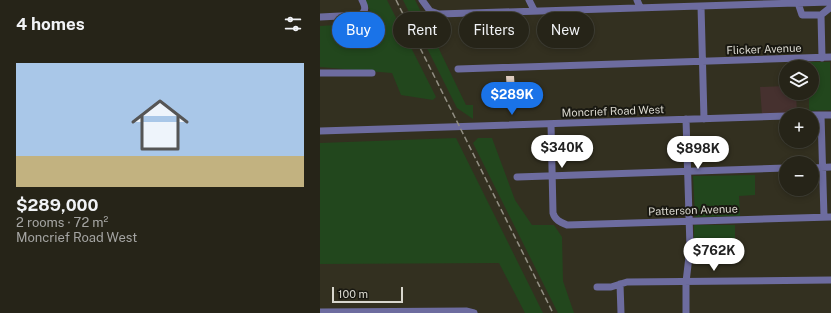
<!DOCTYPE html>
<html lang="en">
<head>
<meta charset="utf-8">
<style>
	body { margin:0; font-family:"Public Sans",sans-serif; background:#323025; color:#f1f3f6; height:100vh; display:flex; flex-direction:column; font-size:15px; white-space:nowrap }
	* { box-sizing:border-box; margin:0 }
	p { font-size:13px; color:#a4a4a2 }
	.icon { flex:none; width:22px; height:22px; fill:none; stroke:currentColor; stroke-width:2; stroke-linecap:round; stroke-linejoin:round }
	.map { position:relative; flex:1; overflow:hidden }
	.drawer { display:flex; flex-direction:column; background:#262418; width:320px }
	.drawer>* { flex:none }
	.guide { position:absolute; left:12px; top:12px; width:380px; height:36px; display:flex; gap:8px }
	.fabs { position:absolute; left:459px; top:60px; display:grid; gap:8px }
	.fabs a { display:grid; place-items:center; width:40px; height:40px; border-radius:50%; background:#262418; box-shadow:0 2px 6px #0003,0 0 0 1px #424137; font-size:20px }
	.scale { position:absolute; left:12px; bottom:10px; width:71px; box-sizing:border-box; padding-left:4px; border:2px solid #d9d7ce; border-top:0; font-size:11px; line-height:14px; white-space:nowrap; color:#d9d7ce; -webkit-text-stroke:3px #191811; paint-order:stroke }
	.price { position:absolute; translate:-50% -34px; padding:0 9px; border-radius:14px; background:#fff; color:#222; font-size:13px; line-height:26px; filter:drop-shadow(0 1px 2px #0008) }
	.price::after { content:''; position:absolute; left:50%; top:24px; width:12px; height:9px; margin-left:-6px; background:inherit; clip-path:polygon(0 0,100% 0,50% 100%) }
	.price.selected { background:#1a73e8; color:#fff }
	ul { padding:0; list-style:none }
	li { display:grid; align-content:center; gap:8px; height:212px; padding:0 16px }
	li span { display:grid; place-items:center; height:124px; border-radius:0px; color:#555 }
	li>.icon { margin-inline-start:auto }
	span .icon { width:72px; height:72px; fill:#fffc; stroke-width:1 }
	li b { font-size:17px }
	h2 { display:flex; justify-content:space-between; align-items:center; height:48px; padding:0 16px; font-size:17px }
	.tag { padding:0 14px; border-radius:18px; background:#262418; box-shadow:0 2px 6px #0003,0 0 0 1px #424137; font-size:14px; line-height:36px }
	.tag.selected { background:#1a73e8; color:#fff }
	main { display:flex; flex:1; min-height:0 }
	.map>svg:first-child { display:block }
	.commercial { fill:#46312f }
	.green { fill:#22471d }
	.building { fill:#deccbf }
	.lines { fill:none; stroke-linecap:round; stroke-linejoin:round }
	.minor { stroke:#6d6c9f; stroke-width:7 }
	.rail { stroke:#928f83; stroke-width:1.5; stroke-dasharray:6 3; stroke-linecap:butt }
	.labels { text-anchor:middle; stroke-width:4; stroke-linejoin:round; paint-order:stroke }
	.street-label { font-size:11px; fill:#d9d7ce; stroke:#191811 }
</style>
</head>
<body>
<main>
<section class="drawer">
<h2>4 homes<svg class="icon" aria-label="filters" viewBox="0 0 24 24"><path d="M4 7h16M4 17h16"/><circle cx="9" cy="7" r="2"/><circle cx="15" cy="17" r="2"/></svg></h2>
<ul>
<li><span style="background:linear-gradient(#a9c7e8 75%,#c2b280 0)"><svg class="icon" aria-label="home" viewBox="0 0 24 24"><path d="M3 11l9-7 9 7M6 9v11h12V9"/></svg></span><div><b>$289,000</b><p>2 rooms · 72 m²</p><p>Moncrief Road West</p></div></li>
</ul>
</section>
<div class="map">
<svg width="511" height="313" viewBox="0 0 511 313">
	<rect width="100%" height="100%" fill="#333020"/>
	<path class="commercial" d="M466 86V93H476L477 114 442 115 440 87Z"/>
	<path class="green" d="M45 0H67L116 97 113 100 81 95 72 73 0 67V26L45 23 52 14Z
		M83 0H95L104 18 118 20 119 49 146 105H153V119L137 108Z
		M487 62H510L511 110 489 111V93H492V67H487Z
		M136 138 223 313H205L179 263 0 264V143Z
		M158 138H172L195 200 212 225H234L242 237 243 281 254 313H238L153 143Z
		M435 175V195L419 196 420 216 375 217 373 176Z
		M374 225H415V253H374Z"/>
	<path class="building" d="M186 76H194L195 91 187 92Z
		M263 137 264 149H257V138Z"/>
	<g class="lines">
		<path class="minor" d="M102 0 110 11 119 14 511 2
			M209 0 214 10
			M317 0 320 7
			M478 3 482 15H501L502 58
			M381 6 384 119
			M501 15 511 7
			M0 17 40 15C47 11 45 6 42 0
			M138 69 511 57
			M0 73H52
			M492 115H511
			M501 115 504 217
			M366 119 370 248 366 282V313
			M231 124 233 213C235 220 240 222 247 225L511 217
			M0 131 466 116
			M492 168 511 167
			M197 177 466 168
			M300 284 301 313
			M277 287H291L307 282 511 280
			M0 312 146 311 154 313"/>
		<path class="rail" d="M76 0 233 313"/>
	</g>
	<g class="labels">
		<g class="street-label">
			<text transform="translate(444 49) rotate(-2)" y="4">Flicker Avenue</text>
			<text transform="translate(293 111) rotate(-2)" y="4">Moncrief Road West</text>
			<text transform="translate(373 210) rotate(-2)" y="4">Patterson Avenue</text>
		</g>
	</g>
</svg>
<div class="fabs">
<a><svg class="icon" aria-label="layers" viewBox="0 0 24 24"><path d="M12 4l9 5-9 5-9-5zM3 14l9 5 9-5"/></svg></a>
<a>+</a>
<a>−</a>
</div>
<div class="scale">100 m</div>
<b class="price selected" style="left:192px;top:116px">$289K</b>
<b class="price" style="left:242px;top:169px">$340K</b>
<b class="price" style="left:378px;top:170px">$898K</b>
<b class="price" style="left:394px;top:272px">$762K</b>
<div class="guide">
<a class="tag selected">Buy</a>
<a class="tag">Rent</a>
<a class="tag">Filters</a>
<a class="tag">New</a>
</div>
</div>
</main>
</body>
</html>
